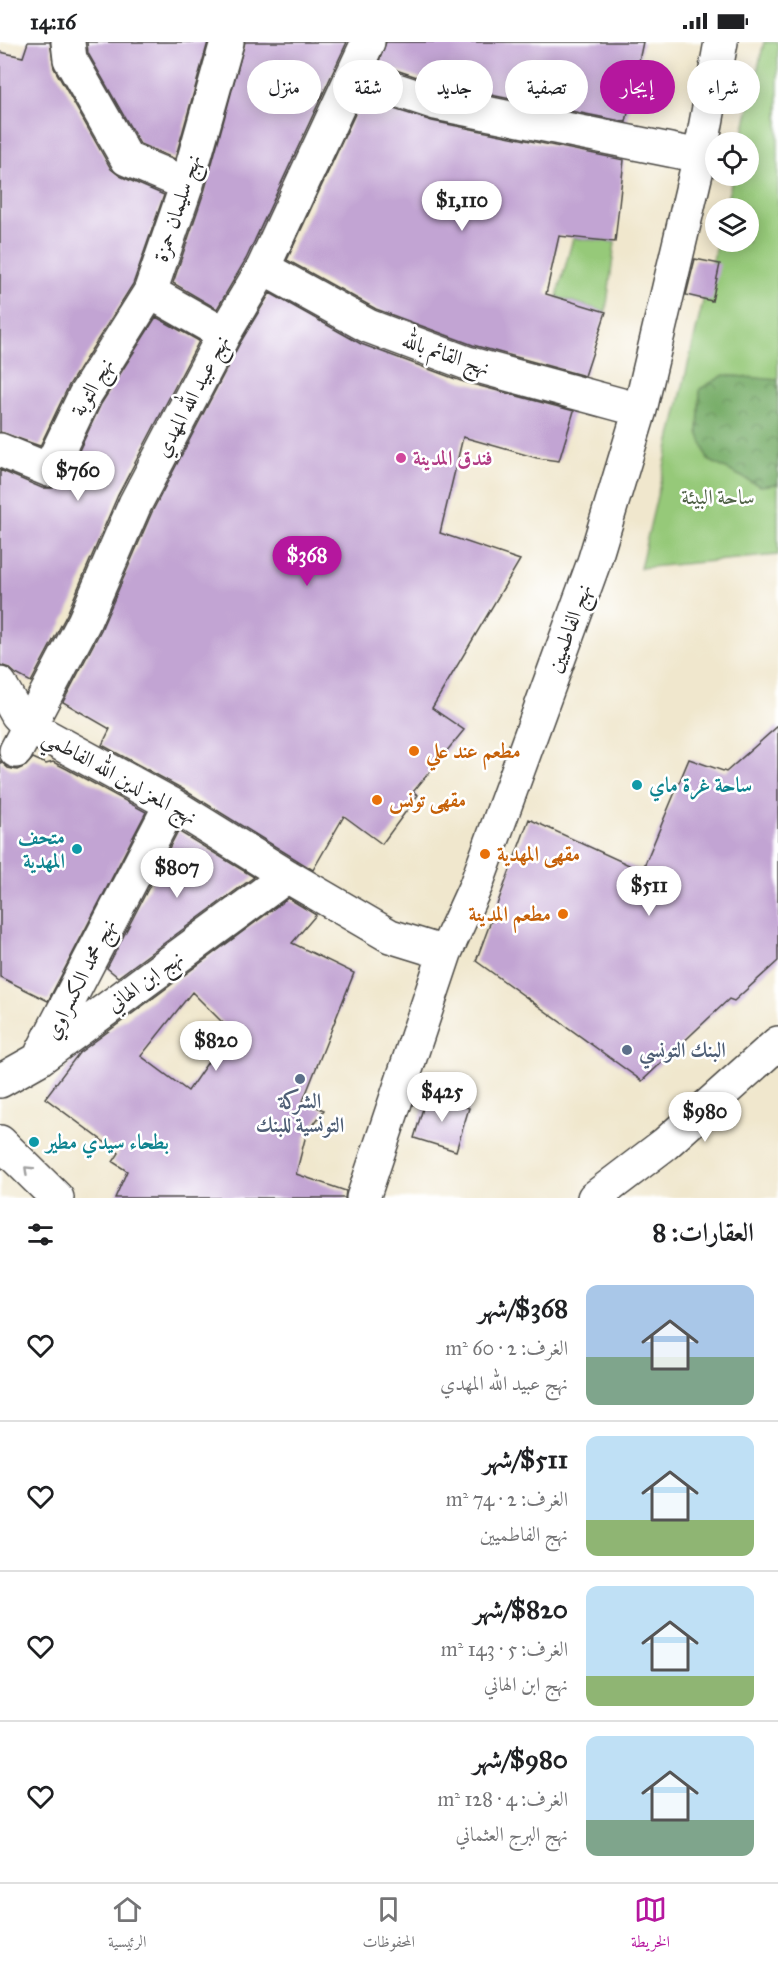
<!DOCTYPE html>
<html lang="ar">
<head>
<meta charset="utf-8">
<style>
	body { margin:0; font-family:"IM FELL Great Primer",Amiri,serif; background:#f2f2f2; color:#202124; direction:rtl; height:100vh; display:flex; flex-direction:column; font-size:22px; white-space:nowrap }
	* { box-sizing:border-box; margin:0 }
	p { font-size:20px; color:#757577 }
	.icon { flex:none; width:33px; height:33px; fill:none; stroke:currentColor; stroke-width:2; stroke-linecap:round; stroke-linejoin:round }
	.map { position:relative; height:1156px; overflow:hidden; direction:ltr }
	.panel { display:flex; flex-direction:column; background:#fff; flex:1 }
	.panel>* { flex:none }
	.banner { position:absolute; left:18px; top:18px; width:742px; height:54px; direction:rtl; display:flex; gap:12px }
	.fabs { position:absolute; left:705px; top:90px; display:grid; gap:12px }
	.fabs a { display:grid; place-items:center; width:54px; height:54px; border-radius:50%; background:#fff; box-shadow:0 3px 15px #0003; font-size:30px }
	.price { position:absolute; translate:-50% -51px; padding:0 14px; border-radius:21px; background:#fff; color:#222; font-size:20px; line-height:39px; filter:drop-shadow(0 2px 3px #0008) }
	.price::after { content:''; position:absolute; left:50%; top:36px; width:18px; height:14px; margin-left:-9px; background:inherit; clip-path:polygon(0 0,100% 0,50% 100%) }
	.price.active { background:#b5179e; color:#fff }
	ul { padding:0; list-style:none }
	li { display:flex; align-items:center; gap:18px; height:150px; padding:0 24px }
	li+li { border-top:2px solid #e0e0e0 }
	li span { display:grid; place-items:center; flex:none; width:168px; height:120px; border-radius:12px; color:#555 }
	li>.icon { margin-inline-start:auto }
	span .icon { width:72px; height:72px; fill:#fffc; stroke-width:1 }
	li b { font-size:26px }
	h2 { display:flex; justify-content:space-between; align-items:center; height:72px; padding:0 24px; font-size:26px }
	.chip { padding:0 21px; border-radius:27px; background:#fff; box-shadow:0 3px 15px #0003; font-size:21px; line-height:54px }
	.chip.active { background:#b5179e; color:#fff }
	.status { display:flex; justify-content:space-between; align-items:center; height:42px; padding:0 30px; background:#fff; direction:ltr }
	.status svg { height:16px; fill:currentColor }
	.menu { display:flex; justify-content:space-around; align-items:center; height:84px; border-top:2px solid #e0e0e0; background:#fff; font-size:16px; color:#757577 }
	.menu a { display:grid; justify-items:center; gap:3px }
	.menu .active { color:#b5179e }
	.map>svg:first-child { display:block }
	.green { fill:#96c979; stroke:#607a52; stroke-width:1.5 }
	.forest { fill:url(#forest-crowns); stroke:#526c4a; stroke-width:1.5 }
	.building { fill:#c2a4d3; fill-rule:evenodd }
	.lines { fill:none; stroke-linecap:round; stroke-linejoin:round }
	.minor-casing { stroke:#494743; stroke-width:36 }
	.major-casing { stroke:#494743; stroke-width:36 }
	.minor { stroke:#fff; stroke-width:33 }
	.major { stroke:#fff; stroke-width:33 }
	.oneway { stroke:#a0a0a0 }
	.hotel-dot { fill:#d1479c; stroke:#fff; stroke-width:2 }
	.food-dot { fill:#e8710a; stroke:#fff; stroke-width:2 }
	.culture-dot { fill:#0f9aa8; stroke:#fff; stroke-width:2 }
	.service-dot { fill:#5c6f8a; stroke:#fff; stroke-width:2 }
	.labels { text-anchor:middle; stroke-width:5; stroke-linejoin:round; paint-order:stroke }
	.street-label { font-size:21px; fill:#2b2b2b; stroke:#fff }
	.hotel-label { font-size:21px; font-weight:bold; fill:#b23c85; stroke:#fff; text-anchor:start }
	.park-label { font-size:21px; fill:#506246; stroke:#fff }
	.food-label { font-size:21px; font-weight:bold; fill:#c56008; stroke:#fff; text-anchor:start }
	.culture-label { font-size:21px; font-weight:bold; fill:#0d838f; stroke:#fff; text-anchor:start }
	.service-label { font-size:21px; font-weight:bold; fill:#4e5e75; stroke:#fff; text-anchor:start }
</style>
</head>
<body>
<div class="status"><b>14:16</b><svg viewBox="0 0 49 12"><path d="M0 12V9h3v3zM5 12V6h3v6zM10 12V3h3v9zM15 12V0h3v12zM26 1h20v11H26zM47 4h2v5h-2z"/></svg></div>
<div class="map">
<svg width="778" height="1156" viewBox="0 0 778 1156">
	<defs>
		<pattern id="forest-crowns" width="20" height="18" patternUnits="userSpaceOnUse" patternTransform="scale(1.5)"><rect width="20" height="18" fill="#78ad69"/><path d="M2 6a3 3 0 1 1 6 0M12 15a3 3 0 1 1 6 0" fill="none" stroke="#638d57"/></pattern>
	</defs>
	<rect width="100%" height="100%" fill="#fff"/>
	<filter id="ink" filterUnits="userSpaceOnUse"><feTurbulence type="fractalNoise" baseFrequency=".0167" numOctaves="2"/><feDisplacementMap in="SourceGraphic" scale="12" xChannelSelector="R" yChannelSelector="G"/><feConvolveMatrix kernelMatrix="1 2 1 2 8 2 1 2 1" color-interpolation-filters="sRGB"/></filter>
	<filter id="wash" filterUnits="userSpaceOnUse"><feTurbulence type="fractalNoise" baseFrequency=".008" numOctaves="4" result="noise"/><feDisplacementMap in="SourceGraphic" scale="24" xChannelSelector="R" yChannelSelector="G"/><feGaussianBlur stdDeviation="1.35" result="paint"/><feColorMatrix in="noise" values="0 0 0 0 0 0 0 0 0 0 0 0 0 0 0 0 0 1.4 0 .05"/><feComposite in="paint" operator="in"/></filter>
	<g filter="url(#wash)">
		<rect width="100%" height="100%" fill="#f0e7cd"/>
		<path class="green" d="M764 0H778V513L640 526 717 200H748V166H725L733 134H748V100H741Z
			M573 196 615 200 606 270 557 255Z"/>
		<path class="forest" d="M724 333 778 338V442L760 444 708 418 698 390 700 347Z"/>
		<g id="blocks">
			<path class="building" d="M28 0H50L54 26 111 127 120 134 164 153 133 242 69 343 40 404 0 390V10L23 15Z
				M87 0H208L175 117 140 102 88 11Z
				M245 0H347L246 217 217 267 173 241 205 147Z
				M386 0H643L626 80 441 43 378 22Z
				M362 57 432 79 624 118 615 200 559 194 546 252 606 270 585 334 473 303 376 267 287 218Z
				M695 217 720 222 712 259 686 253Z
				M270 251 361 302 461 339 574 369 559 419 537 416 463 395 440 491 520 518 432 666 464 688 413 750 418 753 382 802 344 774 313 828 181 746 102 703 110 687 63 660 101 588 152 470 240 301Z
				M156 275 199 299 118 453 67 572 31 640 16 632 9 626 0 623V428L42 446H52L60 443 66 436 101 362Z
				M778 684V919L734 959 729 957 642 1039 476 919 529 777 642 829 689 717 726 730Z
				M33 716 46 722 53 720 67 727 146 770 48 959 0 935V719L8 726 17 728 26 724Z
				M178 789 254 835 118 935 107 926Z
				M288 856 316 873 292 901 354 931 303 1059 324 1068 306 1093 296 1132 346 1149 345 1156H115L127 1129 113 1120 119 1111 45 1056 79 1011ZM192 950 230 988 188 1049 141 1014Z
				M427 1053 469 1066 456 1109 414 1096Z"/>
		</g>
	</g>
	<g filter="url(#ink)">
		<use href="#blocks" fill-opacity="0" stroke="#494743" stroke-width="1.5"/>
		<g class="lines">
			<defs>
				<path id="minor" d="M68 0 70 17 127 117 187 142
					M354 34 436 61 700 114
					M263 226 368 284 467 321 640 368
					M224 292 150 250 187 142 227 0
					M0 408 49 428 85 353 150 250
					M0 642 17 672 28 684 171 762 287 834 390 894 445 911
					M16 709 84 580 135 462 224 292 263 226 368 0
					M42 1010 171 762
					M0 1039 39 1017 287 834
					M363 1156 445 911 476 843 594 520 640 368 700 114 721 0
					M594 1156 665 1102 778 1001"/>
				<path id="major" d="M0 1100 57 1156"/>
			</defs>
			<use href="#minor" class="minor-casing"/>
			<use href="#major" class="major-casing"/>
			<use href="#minor" class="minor"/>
			<use href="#major" class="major"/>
		</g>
		<defs><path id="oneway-chevron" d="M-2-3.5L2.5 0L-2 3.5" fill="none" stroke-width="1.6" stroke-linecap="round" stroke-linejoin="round" transform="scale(1.5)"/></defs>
		<use class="oneway" href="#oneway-chevron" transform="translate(28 1128) rotate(-136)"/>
	</g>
	<circle class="hotel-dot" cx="401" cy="416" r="6"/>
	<g class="food-dot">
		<circle cx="414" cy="709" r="6"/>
		<circle cx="377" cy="758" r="6"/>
		<circle cx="485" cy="812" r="6"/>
		<circle cx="563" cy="872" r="6"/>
	</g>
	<g class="culture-dot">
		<circle cx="637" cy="743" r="6"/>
		<circle cx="77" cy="807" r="6"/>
		<circle cx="34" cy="1100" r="6"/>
	</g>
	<g class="service-dot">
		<circle cx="627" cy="1008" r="6"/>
		<circle cx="300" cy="1037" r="6"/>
	</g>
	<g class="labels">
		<g class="street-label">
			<text transform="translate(177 166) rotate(-72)" y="7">نهج سليمان حمزة</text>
			<text transform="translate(446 312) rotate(19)" y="7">نهج القائم بالله</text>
			<text transform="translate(92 345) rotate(-60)" y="7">نهج التوبة</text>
			<text transform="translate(192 354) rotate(-62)" y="7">نهج عبيد الله المهدي</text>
			<text transform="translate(569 586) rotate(-70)" y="7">نهج الفاطميين</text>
			<text transform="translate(120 735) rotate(29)" y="7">نهج المعز لدين الله الفاطمي</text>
			<text transform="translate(80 937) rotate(-63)" y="7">نهج محمد الكسراوي</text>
			<text transform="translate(145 939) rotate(-36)" y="7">نهج ابن الهاني</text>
		</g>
		<g class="hotel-label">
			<text x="413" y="423">فندق المدينة</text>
		</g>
		<g class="park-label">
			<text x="718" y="462">ساحة البيئة</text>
		</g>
		<g class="food-label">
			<text x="426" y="716">مطعم عند علي</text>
			<text x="389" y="765">مقهى تونس</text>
			<text x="497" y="819">مقهى المهدية</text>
			<text x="551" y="879" text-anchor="end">مطعم المدينة</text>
		</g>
		<g class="culture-label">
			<text x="649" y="750">ساحة غرة ماي</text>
			<text x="65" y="802" text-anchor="end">متحف<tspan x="65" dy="24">المهدية</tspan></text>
			<text x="46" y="1107">بطحاء سيدي مطير</text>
		</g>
		<g class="service-label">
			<text x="639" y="1015">البنك التونسي</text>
			<text x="300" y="1066" text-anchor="middle">الشركة<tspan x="300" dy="24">التونسية للبنك</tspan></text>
		</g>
	</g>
</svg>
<div class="fabs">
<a><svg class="icon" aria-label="locate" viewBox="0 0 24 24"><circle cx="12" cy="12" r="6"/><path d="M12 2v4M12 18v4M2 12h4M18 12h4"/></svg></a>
<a><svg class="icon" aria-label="layers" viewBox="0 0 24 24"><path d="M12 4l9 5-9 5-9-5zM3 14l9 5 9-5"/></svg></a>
</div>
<b class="price" style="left:462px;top:190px">$1,110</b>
<b class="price" style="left:78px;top:460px">$760</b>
<b class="price active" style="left:307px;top:545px">$368</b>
<b class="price" style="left:177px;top:857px">$807</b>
<b class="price" style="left:649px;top:875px">$511</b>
<b class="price" style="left:216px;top:1030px">$820</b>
<b class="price" style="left:442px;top:1081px">$425</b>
<b class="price" style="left:705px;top:1101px">$980</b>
<div class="banner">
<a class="chip">شراء</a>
<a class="chip active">إيجار</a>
<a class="chip">تصفية</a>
<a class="chip">جديد</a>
<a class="chip">شقة</a>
<a class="chip">منزل</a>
</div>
</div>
<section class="panel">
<h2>العقارات: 8<svg class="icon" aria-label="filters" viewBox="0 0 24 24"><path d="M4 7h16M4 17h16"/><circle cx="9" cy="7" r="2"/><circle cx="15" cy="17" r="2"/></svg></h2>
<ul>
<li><span style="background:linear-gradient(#a9c7e8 60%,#7fa58c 0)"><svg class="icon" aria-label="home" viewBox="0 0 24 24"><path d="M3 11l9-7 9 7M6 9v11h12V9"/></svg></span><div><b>$368/شهر</b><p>الغرف: 2 · 60 m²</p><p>نهج عبيد الله المهدي</p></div><svg class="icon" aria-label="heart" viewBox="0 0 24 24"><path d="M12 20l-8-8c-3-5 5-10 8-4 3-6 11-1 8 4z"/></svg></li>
<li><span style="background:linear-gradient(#bfe0f5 70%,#8fb573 0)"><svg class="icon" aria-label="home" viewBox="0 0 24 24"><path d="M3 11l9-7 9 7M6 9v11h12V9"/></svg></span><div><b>$511/شهر</b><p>الغرف: 2 · 74 m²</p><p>نهج الفاطميين</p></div><svg class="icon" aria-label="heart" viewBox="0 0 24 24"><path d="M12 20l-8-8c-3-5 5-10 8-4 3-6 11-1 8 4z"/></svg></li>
<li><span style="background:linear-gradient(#bfe0f5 75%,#8fb573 0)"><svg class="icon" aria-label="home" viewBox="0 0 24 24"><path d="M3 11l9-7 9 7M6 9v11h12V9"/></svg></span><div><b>$820/شهر</b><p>الغرف: 5 · 143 m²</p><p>نهج ابن الهاني</p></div><svg class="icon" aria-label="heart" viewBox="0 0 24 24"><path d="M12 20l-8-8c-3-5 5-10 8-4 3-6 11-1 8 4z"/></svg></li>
<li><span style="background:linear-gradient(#bfe0f5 70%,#7fa58c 0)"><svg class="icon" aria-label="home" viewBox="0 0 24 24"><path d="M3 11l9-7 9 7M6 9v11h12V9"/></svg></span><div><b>$980/شهر</b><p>الغرف: 4 · 128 m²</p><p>نهج البرج العثماني</p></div><svg class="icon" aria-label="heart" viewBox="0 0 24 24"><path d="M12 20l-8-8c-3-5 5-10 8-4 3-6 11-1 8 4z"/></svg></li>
</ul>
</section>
<nav class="menu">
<a class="active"><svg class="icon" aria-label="map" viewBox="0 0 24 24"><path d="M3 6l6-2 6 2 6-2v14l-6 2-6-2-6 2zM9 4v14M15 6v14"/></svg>الخريطة</a>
<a><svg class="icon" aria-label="saved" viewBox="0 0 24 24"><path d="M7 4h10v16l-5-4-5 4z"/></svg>المحفوظات</a>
<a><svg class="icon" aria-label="home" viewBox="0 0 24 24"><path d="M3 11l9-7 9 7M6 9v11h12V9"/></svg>الرئيسية</a>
</nav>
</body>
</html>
